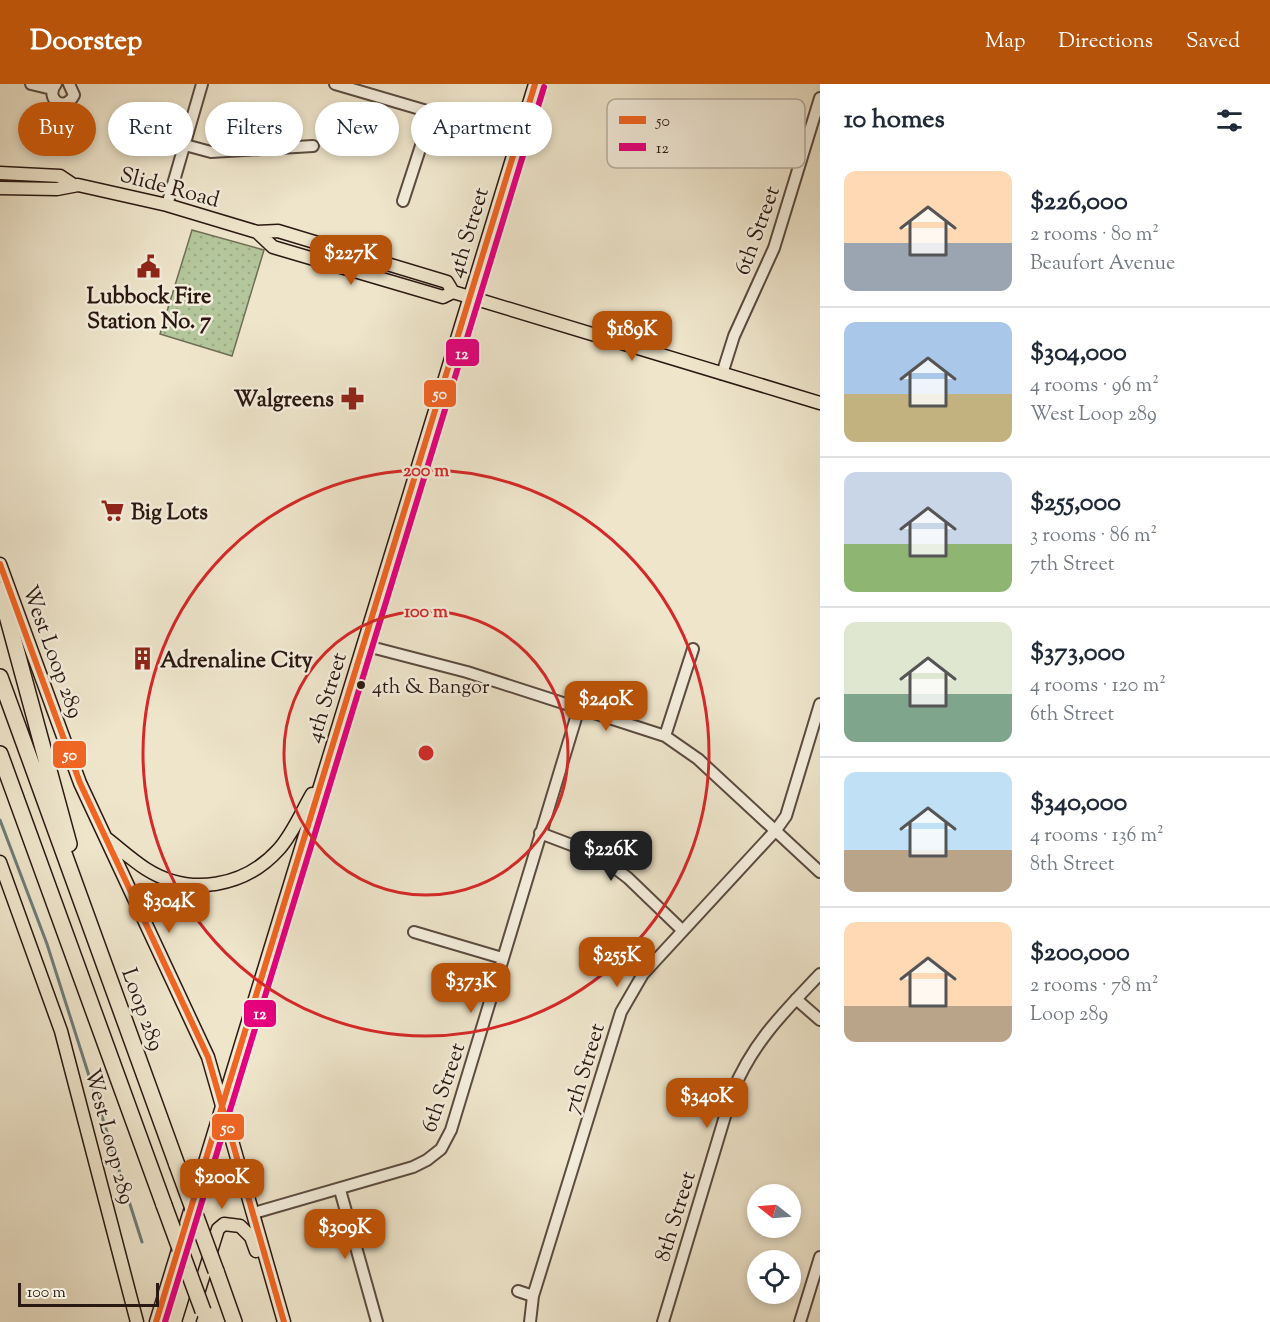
<!DOCTYPE html>
<html lang="en">
<head>
<meta charset="utf-8">
<style>
	body { margin:0; font-family:"Sorts Mill Goudy",serif; background:#f2f2f3; color:#1f2937; height:100vh; display:flex; flex-direction:column; font-size:22px; white-space:nowrap }
	* { box-sizing:border-box; margin:0 }
	p { font-size:20px; color:#747a83 }
	.icon { flex:none; width:33px; height:33px; fill:none; stroke:currentColor; stroke-width:2; stroke-linecap:round; stroke-linejoin:round }
	.map { position:relative; flex:1; overflow:hidden }
	.panel { display:flex; flex-direction:column; background:#fff; width:450px }
	.panel>* { flex:none }
	.top-card { position:absolute; left:18px; top:18px; width:570px; height:54px; display:flex; gap:12px }
	.needle { width:39px; rotate:287deg }
	.controls { position:absolute; left:747px; top:1100px; display:grid; gap:12px }
	.controls a { display:grid; place-items:center; width:54px; height:54px; border-radius:50%; background:#fff; box-shadow:0 3px 9px #0003; font-size:30px }
	.scale { position:absolute; left:18px; bottom:15px; width:141px; box-sizing:border-box; padding-left:6px; border:3px solid #2a1812; border-top:0; font-size:16px; line-height:21px; white-space:nowrap; color:#2a1812; -webkit-text-stroke:4px #f4eedd; paint-order:stroke }
	.price { position:absolute; translate:-50% -51px; padding:0 14px; border-radius:12px; background:#b45309; color:#fff; font-size:20px; line-height:39px; filter:drop-shadow(0 2px 3px #0008) }
	.price::after { content:''; position:absolute; left:50%; top:36px; width:18px; height:14px; margin-left:-9px; background:inherit; clip-path:polygon(0 0,100% 0,50% 100%) }
	.price.on { background:#222; color:#fff }
	ul { padding:0; list-style:none }
	li { display:flex; align-items:center; gap:18px; height:150px; padding:0 24px }
	li+li { border-top:2px solid #e0e1e3 }
	li span { display:grid; place-items:center; flex:none; width:168px; height:120px; border-radius:12px; color:#555 }
	li>.icon { margin-inline-start:auto }
	span .icon { width:72px; height:72px; fill:#fffc; stroke-width:1 }
	li b { font-size:26px }
	h2 { display:flex; justify-content:space-between; align-items:center; height:72px; padding:0 24px; font-size:26px }
	.tag { padding:0 21px; border-radius:27px; background:#fff; box-shadow:0 3px 9px #0003; font-size:21px; line-height:54px }
	.tag.on { background:#b45309; color:#fff }
	header { display:flex; align-items:center; gap:36px; box-sizing:border-box; height:84px; padding:0 30px; background:#b45309; color:#fff }
	header strong { font-size:28px }
	nav { display:flex; gap:33px; margin-inline-start:auto; font-size:21px }
	main { display:flex; flex:1; min-height:0 }
	.map>svg:first-child { display:block }
	.grass { fill:url(#grass-dots); stroke:#6f6f56; stroke-width:1.5 }
	.lines { fill:none; stroke-linecap:round; stroke-linejoin:round }
	.stream { stroke:#6d7c78; stroke-width:3 }
	.minor-casing { stroke:#5b4b40; stroke-width:14 }
	.major-casing { stroke:#2a1812; stroke-width:15 }
	.highway-casing { stroke:#2a1812; stroke-width:18 }
	.minor { stroke:#f4eedd; stroke-width:10 }
	.major { stroke:#eee5cb; stroke-width:12 }
	.highway { stroke:#eee5cb; stroke-width:15 }
	.highway-bridge-casing { stroke:#2a1812; stroke-width:18; stroke-linecap:butt }
	.highway-bridge { stroke:#eee5cb; stroke-width:15 }
	.bus-1-casing { stroke:#f4eedd; stroke-width:10 }
	.bus-2-casing { stroke:#f4eedd; stroke-width:10 }
	.bus-1 { stroke:#f26522; stroke-width:6 }
	.bus-2 { stroke:#e5007d; stroke-width:6 }
	.ring { fill:none; stroke:#d62828; stroke-width:3 }
	.bus-dot { fill:#2a1812; stroke:#f4eedd; stroke-width:2 }
	.labels { text-anchor:middle; stroke-width:5; stroke-linejoin:round; paint-order:stroke }
	.bus-label { font-size:20px; fill:#2a1812; stroke:#f4eedd; text-anchor:start }
	.street-label { font-size:22px; fill:#2a1812; stroke:#f4eedd }
	.poi-label { font-size:22px; font-weight:bold; fill:#2a1812; stroke:#f4eedd; text-anchor:start }
	.key { fill:#f4eedd; stroke:#b7aea0; stroke-width:1.5 }
	.key-label { font-size:16px; fill:#2a1812 }
	.centre { fill:#d62828; stroke:#f4eedd; stroke-width:3 }
	.ring-label { font-size:18px; text-anchor:middle; font-weight:bold; fill:#d62828; stroke:#f4eedd; stroke-width:5; stroke-linejoin:round; paint-order:stroke }
	.line-badge { stroke:#f4eedd; stroke-width:2 }
	.badge-label { font-size:16px; text-anchor:middle; font-weight:bold; fill:#fff }
</style>
</head>
<body>
<header>
<strong>Doorstep</strong>
<nav><a>Map</a><a>Directions</a><a>Saved</a></nav>
</header>
<main>
<div class="map">
<svg width="820" height="1238" viewBox="0 0 820 1238">
	<defs>
		<pattern id="grass-dots" width="8" height="8" patternUnits="userSpaceOnUse" patternTransform="scale(1.5)"><rect width="8" height="8" fill="#b4c69b"/><path d="M2 2h.1M6 6h.1" fill="none" stroke="#9ba984" stroke-width="1.8" stroke-linecap="round"/></pattern>
	</defs>
	<rect width="100%" height="100%" fill="#eee5cb"/>
	<filter id="stains"><feTurbulence type="fractalNoise" baseFrequency=".00333" numOctaves="4"/><feColorMatrix values="0 0 0 0 .2 0 0 0 0 .09 0 0 0 0 .02 0 0 0 .5 -.17"/></filter>
	<radialGradient id="worn" r=".72"><stop offset=".6" stop-color="#630" stop-opacity="0"/><stop offset="1" stop-color="#630" stop-opacity=".3"/></radialGradient>
	<path class="grass" d="M192 146 264 166 232 272 160 250Z"/>
	<g class="lines">
		<path class="stream" d="M0 736 47 860 142 1158"/>
		<defs>
			<path id="minor" d="M31 0 52 5
				M56 0C44 15 65 29 74 11L69 0
				M335 0 444 32 460 46
				M185 61 211 68 313 62
				M403 117 432 28
				M167 121 202 0
				M722 290 734 252 774 164 820 14
				M363 561 467 588 665 652 698 675 820 788
				M665 652 693 565
				M540 749 598 771 628 794 682 846
				M414 848 502 874
				M796 915 820 936
				M340 1106 377 1238
				M254 1129 413 1083 427 1076 441 1065 451 1046 579 624
				M518 1207 533 1212
				M530 1238 533 1212 621 928 643 890 776 746 786 732 820 620
				M663 1238 732 1009C753 958 783 929 820 890
				M800 1238 820 1173"/>
			<path id="major" d="M0 89 60 92 72 100
				M0 104 57 105 78 101 167 121 257 148 278 147 447 198 453 208 820 319
				M257 148 273 163 443 213 453 208
				M0 480 80 699 208 973 284 1238
				M106 754C119 764 132 776 146 785 190 813 245 803 279 765 293 749 301 729 312 710
				M0 778 61 947 137 1238
				M156 1238 535 0
				M189 1238 218 1145 224 1140 240 1142 251 1153 256 1167"/>
			<path id="highway" d="M0 506 69 760
				M0 593 177 1081
				M0 670 164 1121
				M216 1187 234 1238"/>
		</defs>
		<use href="#minor" class="minor-casing"/>
		<use href="#major" class="major-casing"/>
		<use href="#highway" class="highway-casing"/>
		<use href="#minor" class="minor"/>
		<use href="#major" class="major"/>
		<use href="#highway" class="highway"/>
		<defs>
			<path id="highway-bridge" d="M177 1081 216 1187
				M164 1121 203 1227"/>
		</defs>
		<use href="#highway-bridge" class="highway-bridge-casing"/>
		<use href="#highway-bridge" class="highway-bridge"/>
		<defs>
			<path id="bus-1" d="M0 480 80 699 208 973 284 1238
				M156 1238 535 0"/>
			<path id="bus-2" d="M165 1238 544 3"/>
		</defs>
		<use href="#bus-1" class="bus-1-casing"/>
		<use href="#bus-2" class="bus-2-casing"/>
		<use href="#bus-1" class="bus-1"/>
		<use href="#bus-2" class="bus-2"/>
	</g>
	<g class="ring">
		<circle cx="426" cy="669" r="142"/>
		<circle cx="426" cy="669" r="283"/>
	</g>
	<defs>
		<symbol id="civic-bare" viewBox="-9 -9 18 18"><path d="M-.6-6.5H3V-4.5H.6V-3L4-1V1h2V6H-6V1h2V-1L-.6-3ZM-1.2 2.5V6h2.4V2.5Z" fill="#8f2418" stroke="#f4eedd" stroke-width="2.5" paint-order="stroke"/></symbol>
		<symbol id="pharmacy-bare" viewBox="-9 -9 18 18"><path d="M-2-6h4v4h4v4h-4v4h-4v-4h-4v-4h4Z" fill="#8f2418" stroke="#f4eedd" stroke-width="2.5" paint-order="stroke"/></symbol>
		<symbol id="supermarket-bare" viewBox="-9 -9 18 18"><path d="M-6-5.5h2.5l.6 2H6L4.5 2H-2.5L-4.4-4H-6ZM-1.5 3.2a1.3 1.3 0 1 0 .1 0ZM3 3.2a1.3 1.3 0 1 0 .1 0Z" fill="#8f2418" stroke="#f4eedd" stroke-width="2.5" paint-order="stroke"/></symbol>
		<symbol id="building-bare" viewBox="-9 -9 18 18"><path d="M-4-6H4V6H1V3H-1V6H-4ZM-2.5-4.3h1.7v1.8h-1.7ZM.8-4.3h1.7v1.8H.8ZM-2.5-1h1.7V.8h-1.7ZM.8-1h1.7V.8H.8Z" fill="#8f2418" stroke="#f4eedd" stroke-width="2.5" paint-order="stroke"/></symbol>
	</defs>
	<g fill-rule="evenodd">
		<use href="#civic-bare" x="132" y="166" width="33" height="33"/>
		<use href="#pharmacy-bare" x="336" y="298" width="33" height="33"/>
		<use href="#supermarket-bare" x="96" y="410" width="33" height="33"/>
		<use href="#building-bare" x="126" y="558" width="33" height="33"/>
	</g>
	<circle class="bus-dot" cx="361" cy="601" r="5"/>
	<g class="labels">
		<g class="bus-label">
			<text x="372" y="609">4th &amp; Bangor</text>
		</g>
		<g class="street-label">
			<text transform="translate(170 102) rotate(15)" y="8">Slide Road</text>
			<text transform="translate(756 146) rotate(-70)" y="8">6th Street</text>
			<text transform="translate(467 148) rotate(-73)" y="8">4th Street</text>
			<text transform="translate(54 567) rotate(70)" y="8">West Loop 289</text>
			<text transform="translate(325 613) rotate(-73)" y="8">4th Street</text>
			<text transform="translate(144 925) rotate(70)" y="8">Loop 289</text>
			<text transform="translate(583 984) rotate(-73)" y="8">7th Street</text>
			<text transform="translate(442 1003) rotate(-71)" y="8">6th Street</text>
			<text transform="translate(111 1052) rotate(75)" y="8">West Loop 289</text>
			<text transform="translate(674 1132) rotate(-73)" y="8">8th Street</text>
		</g>
		<g class="poi-label">
			<text x="149" y="219" text-anchor="middle">Lubbock Fire<tspan x="149" dy="25">Station No. 7</tspan></text>
			<text x="334" y="322" text-anchor="end">Walgreens</text>
			<text x="131" y="435">Big Lots</text>
			<text x="160" y="583">Adrenaline City</text>
		</g>
	</g>
	<rect x="607" y="15" width="198" height="69" rx="9" class="key"/>
	<rect x="619" y="32" width="27" height="8" fill="#f26522"/>
	<rect x="619" y="59" width="27" height="8" fill="#e5007d"/>
	<g class="key-label">
		<text x="656" y="42">50</text>
		<text x="656" y="69">12</text>
	</g>
	<circle cx="426" cy="669" r="9" class="centre"/>
	<g class="ring-label">
		<text x="426" y="392">200 m</text>
		<text x="426" y="533">100 m</text>
	</g>
	<g class="line-badge">
		<rect x="445" y="254" width="35" height="29" rx="6" fill="#e5007d"/>
		<rect x="423" y="295" width="34" height="29" rx="6" fill="#f26522"/>
		<rect x="52" y="656" width="35" height="29" rx="6" fill="#f26522"/>
		<rect x="243" y="915" width="34" height="29" rx="6" fill="#e5007d"/>
		<rect x="211" y="1029" width="34" height="28" rx="6" fill="#f26522"/>
	</g>
	<g class="badge-label">
		<text x="462" y="275">12</text>
		<text x="440" y="315">50</text>
		<text x="70" y="676">50</text>
		<text x="260" y="935">12</text>
		<text x="228" y="1049">50</text>
	</g>
	<rect width="100%" height="100%" filter="url(#stains)"/>
	<rect width="100%" height="100%" fill="url(#worn)"/>
</svg>
<div class="controls">
<a><svg class="needle" viewBox="-14 -14 28 28"><path d="M0-13l5 13h-10z" fill="#e53935"/><path d="M0 13l5-13h-10z" fill="#747a83"/></svg></a>
<a><svg class="icon" aria-label="locate" viewBox="0 0 24 24"><circle cx="12" cy="12" r="6"/><path d="M12 2v4M12 18v4M2 12h4M18 12h4"/></svg></a>
</div>
<div class="scale">100 m</div>
<b class="price" style="left:351px;top:202px">$227K</b>
<b class="price" style="left:632px;top:278px">$189K</b>
<b class="price" style="left:606px;top:648px">$240K</b>
<b class="price on" style="left:611px;top:798px">$226K</b>
<b class="price" style="left:169px;top:850px">$304K</b>
<b class="price" style="left:617px;top:904px">$255K</b>
<b class="price" style="left:471px;top:930px">$373K</b>
<b class="price" style="left:707px;top:1045px">$340K</b>
<b class="price" style="left:222px;top:1126px">$200K</b>
<b class="price" style="left:345px;top:1176px">$309K</b>
<div class="top-card">
<a class="tag on">Buy</a>
<a class="tag">Rent</a>
<a class="tag">Filters</a>
<a class="tag">New</a>
<a class="tag">Apartment</a>
</div>
</div>
<section class="panel">
<h2>10 homes<svg class="icon" aria-label="filters" viewBox="0 0 24 24"><path d="M4 7h16M4 17h16"/><circle cx="9" cy="7" r="2"/><circle cx="15" cy="17" r="2"/></svg></h2>
<ul>
<li><span style="background:linear-gradient(#ffd9b3 60%,#9aa5b1 0)"><svg class="icon" aria-label="home" viewBox="0 0 24 24"><path d="M3 11l9-7 9 7M6 9v11h12V9"/></svg></span><div><b>$226,000</b><p>2 rooms · 80 m²</p><p>Beaufort Avenue</p></div></li>
<li><span style="background:linear-gradient(#a9c7e8 60%,#c2b280 0)"><svg class="icon" aria-label="home" viewBox="0 0 24 24"><path d="M3 11l9-7 9 7M6 9v11h12V9"/></svg></span><div><b>$304,000</b><p>4 rooms · 96 m²</p><p>West Loop 289</p></div></li>
<li><span style="background:linear-gradient(#c9d6e8 60%,#8fb573 0)"><svg class="icon" aria-label="home" viewBox="0 0 24 24"><path d="M3 11l9-7 9 7M6 9v11h12V9"/></svg></span><div><b>$255,000</b><p>3 rooms · 86 m²</p><p>7th Street</p></div></li>
<li><span style="background:linear-gradient(#dfe7d0 60%,#7fa58c 0)"><svg class="icon" aria-label="home" viewBox="0 0 24 24"><path d="M3 11l9-7 9 7M6 9v11h12V9"/></svg></span><div><b>$373,000</b><p>4 rooms · 120 m²</p><p>6th Street</p></div></li>
<li><span style="background:linear-gradient(#bfe0f5 65%,#b9a48a 0)"><svg class="icon" aria-label="home" viewBox="0 0 24 24"><path d="M3 11l9-7 9 7M6 9v11h12V9"/></svg></span><div><b>$340,000</b><p>4 rooms · 136 m²</p><p>8th Street</p></div></li>
<li><span style="background:linear-gradient(#ffd9b3 70%,#b9a48a 0)"><svg class="icon" aria-label="home" viewBox="0 0 24 24"><path d="M3 11l9-7 9 7M6 9v11h12V9"/></svg></span><div><b>$200,000</b><p>2 rooms · 78 m²</p><p>Loop 289</p></div></li>
</ul>
</section>
</main>
</body>
</html>
